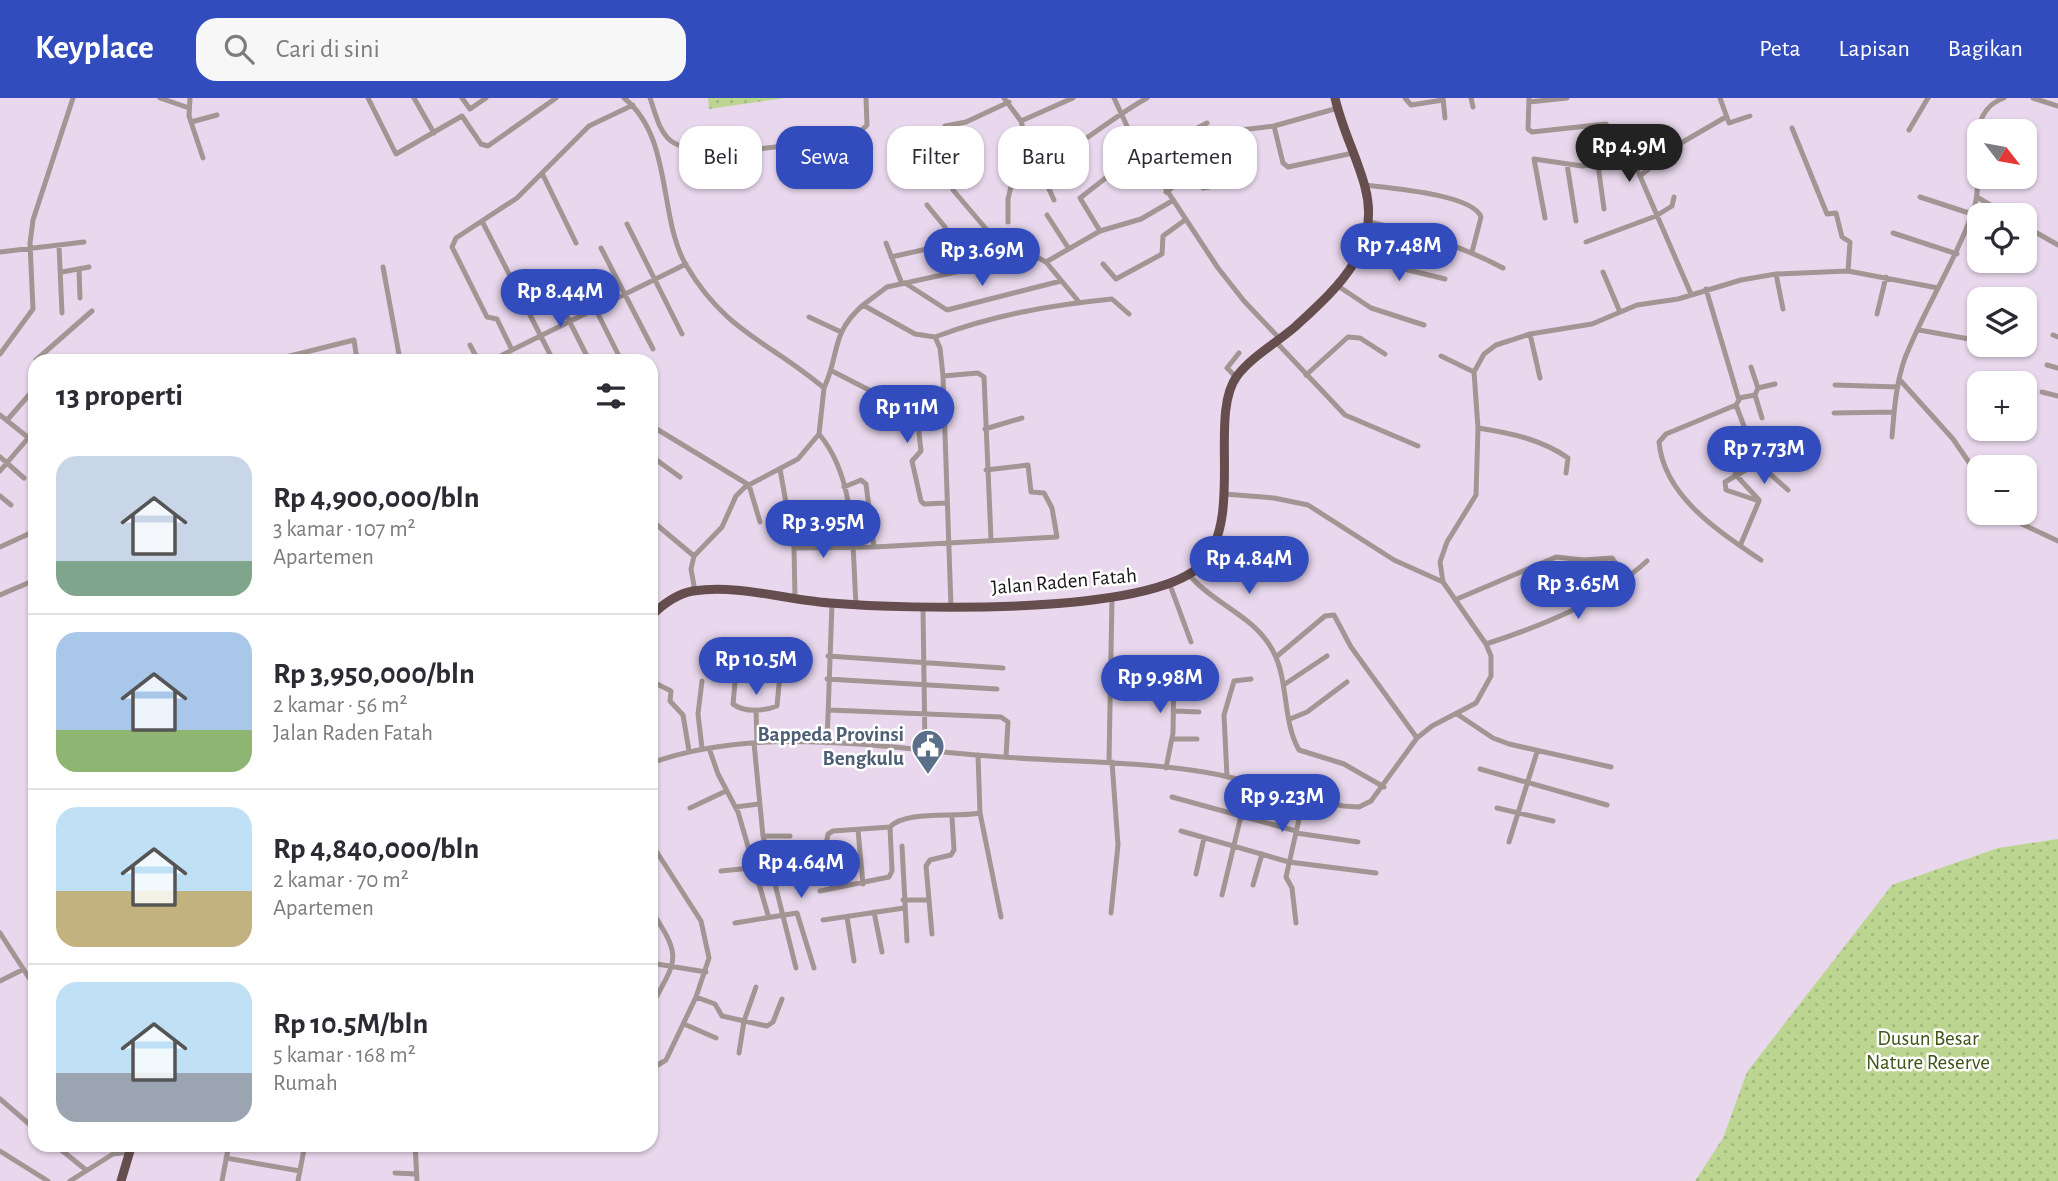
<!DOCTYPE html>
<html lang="id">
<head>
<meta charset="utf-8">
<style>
	body { margin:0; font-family:"Alegreya Sans",sans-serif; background:#f7f7f7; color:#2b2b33; height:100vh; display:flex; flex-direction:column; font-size:26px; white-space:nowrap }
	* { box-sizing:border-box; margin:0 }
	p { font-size:23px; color:#7c7c81 }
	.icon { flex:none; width:38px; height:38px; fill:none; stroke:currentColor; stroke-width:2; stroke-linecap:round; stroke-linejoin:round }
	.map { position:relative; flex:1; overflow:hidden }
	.panel { position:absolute; left:28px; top:256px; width:630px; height:798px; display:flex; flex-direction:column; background:#fff; border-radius:21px; box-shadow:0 2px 5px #0004 }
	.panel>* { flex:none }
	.guide { position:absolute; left:679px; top:28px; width:665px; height:63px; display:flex; gap:14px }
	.needle { width:46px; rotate:121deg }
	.tools { position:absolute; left:1967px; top:21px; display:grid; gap:14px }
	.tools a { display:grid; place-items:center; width:70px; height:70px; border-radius:14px; background:#fff; box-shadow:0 2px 5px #0004; font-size:35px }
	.price { position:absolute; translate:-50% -60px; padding:0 16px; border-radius:24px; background:#324cbd; color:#fff; font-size:23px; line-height:46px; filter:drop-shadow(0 2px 4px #0008) }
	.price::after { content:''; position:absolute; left:50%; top:42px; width:21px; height:16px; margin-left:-10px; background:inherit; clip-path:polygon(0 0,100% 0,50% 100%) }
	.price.selected { background:#222; color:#fff }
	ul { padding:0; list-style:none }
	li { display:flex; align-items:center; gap:21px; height:175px; padding:0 28px }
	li+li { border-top:2px solid #e1e1e2 }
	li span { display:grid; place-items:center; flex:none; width:196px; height:140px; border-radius:21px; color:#555 }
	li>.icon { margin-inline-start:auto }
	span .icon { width:84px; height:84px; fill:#fffc; stroke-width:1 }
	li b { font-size:30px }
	h2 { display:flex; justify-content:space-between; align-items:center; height:84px; padding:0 28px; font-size:30px }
	.pill { padding:0 24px; border-radius:21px; background:#fff; box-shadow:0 2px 5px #0004; font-size:24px; line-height:63px }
	.pill.selected { background:#324cbd; color:#fff }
	header { display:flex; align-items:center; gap:42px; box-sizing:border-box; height:98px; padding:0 35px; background:#324cbd; color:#fff }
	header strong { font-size:33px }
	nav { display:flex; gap:38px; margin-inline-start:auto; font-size:24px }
	.search { width:490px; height:63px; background:#f7f7f7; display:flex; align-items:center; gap:18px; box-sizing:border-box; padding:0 24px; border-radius:21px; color:#7c7c81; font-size:26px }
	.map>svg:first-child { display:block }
	.grass { fill:url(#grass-dots) }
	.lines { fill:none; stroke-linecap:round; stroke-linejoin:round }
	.minor { stroke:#a29594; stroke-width:5 }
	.trunk { stroke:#664e4e; stroke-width:9 }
	.labels { text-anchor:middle; stroke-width:5; stroke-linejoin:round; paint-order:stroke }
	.street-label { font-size:21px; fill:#19131a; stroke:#fff }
	.service-label { font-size:21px; font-weight:bold; fill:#4e5e75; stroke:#fff; text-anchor:end }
	.park-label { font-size:21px; fill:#415418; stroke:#fff }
</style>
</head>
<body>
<header>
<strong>Keyplace</strong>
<div class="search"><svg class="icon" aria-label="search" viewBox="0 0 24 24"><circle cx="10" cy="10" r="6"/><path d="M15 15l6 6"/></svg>Cari di sini</div>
<nav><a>Peta</a><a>Lapisan</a><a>Bagikan</a></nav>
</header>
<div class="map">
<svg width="2058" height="1083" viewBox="0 0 2058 1083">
	<defs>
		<pattern id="grass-dots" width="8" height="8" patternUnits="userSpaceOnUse" patternTransform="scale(1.75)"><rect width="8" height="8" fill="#bcd591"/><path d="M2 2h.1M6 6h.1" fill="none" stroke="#a1b67c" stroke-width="1.8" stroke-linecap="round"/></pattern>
	</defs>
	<rect width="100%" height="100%" fill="#e9d8ed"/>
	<path class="grass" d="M708 0H785L709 11Z
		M2058 741V1083H1695L1723 1040 1747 974 1892 787 1998 750Z"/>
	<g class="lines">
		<path class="minor" d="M160 0 189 10
			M190 0 189 18 203 60
			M368 0 396 56 462 18 481 46 488 48 556 0
			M414 0 434 35
			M462 0 470 11 486 0
			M624 0C673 39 658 119 686 167 726 235 770 244 824 290L819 336 798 361 745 389 736 398 722 429 694 458 691 471 695 493
			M650 0C655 14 659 34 671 43 700 65 820 43 857 37L867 27 866 0
			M1004 0 1021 23 1073 0
			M1114 0 1133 41 1218 170 1244 203 1280 241
			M1405 0 1411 7 1443 2
			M1443 0 1445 20
			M1471 0 1473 9
			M1529 0 1528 31 1532 34 1606 26 1628 53 1640 78
			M1720 0 1729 25 1750 18
			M2033 0 2058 8
			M1529 4 1567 0
			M633 7 589 28 517 100 456 140 452 149 487 219 497 221 512 252 686 166
			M1021 23 1026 41 1054 102
			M191 24 217 17
			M1207 25 1182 38 1174 47 1175 52 1203 90 1209 89 1228 66
			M945 28 966 24 1009 4
			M1274 28 1283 65 1288 69 1353 55
			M1792 30 1827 116 1836 115 1842 139 1850 144 1848 173
			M1241 32 1274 28 1338 10
			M1909 32 1928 0
			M1567 66 1576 123
			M1598 67 1604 111
			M1039 70C1078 50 1109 21 1147 0
			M542 75 576 145
			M1364 87C1388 90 1473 96 1481 119L1472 154
			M953 92 987 132 1046 164 1079 204
			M1166 94 1225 52
			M1920 99 1972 116
			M1977 99 2007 117
			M927 107 945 129 948 146
			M1047 117 1069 151
			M1545 120 1534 61 1582 68 1633 63
			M1008 124V101L1013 80 1009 59 1016 47 1026 41
			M1369 124C1416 134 1460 147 1503 170
			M483 125 553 262
			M627 126 682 236
			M2025 128 2058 147
			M1100 133 1080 100 1116 72
			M1893 135 1957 156
			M1586 144 1656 118 1672 108 1674 99
			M886 145 902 186
			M59 148 62 215
			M601 150 653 251
			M0 154 84 144
			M891 159 995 136
			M1359 160 1445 181
			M1046 164 1100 133 1141 121 1172 103
			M1103 166 1116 181 1162 156 1163 138 1185 122
			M383 169 400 262
			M79 171 80 200
			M62 174 89 169
			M1603 174 1620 214
			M578 176 620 260
			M1776 176 1783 211
			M905 185 947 212 1061 183
			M1338 188 1371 210 1424 227
			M552 189 589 262
			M1706 191 1739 302 1736 307 1666 336 1659 344C1664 399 1720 434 1761 462
			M1691 196 1640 78 1681 45 1724 20
			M863 207 887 189 1034 157
			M1877 216 1886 179
			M809 219 841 234
			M1919 232 1975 242
			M1530 236 1540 280
			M2053 237 2058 239
			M935 239C993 217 1051 207 1112 201L1129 216
			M1277 245 1345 317 1418 348
			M470 247 478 262
			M0 256 33 211 30 145 33 122 73 0
			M1441 258 1474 274
			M36 262 92 213
			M274 262 354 242 357 262
			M493 262 512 252
			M2047 267 2058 270
			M1751 269 1758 290 1755 297
			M832 273 906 311 918 326 921 353 912 363 921 403 924 406 946 405
			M1306 277 1348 239 1360 240 1385 256
			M943 278 978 275 984 279 991 441
			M1236 279 1227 270 1239 255
			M1899 281 1953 341 1979 379
			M1835 287 1898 289
			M824 290C840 256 830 236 863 207L915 236 935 239 940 250 943 278 951 509
			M1758 290 1775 286
			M2042 294 2058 298
			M1739 300 1755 297 1762 320
			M1736 307 1758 365 1725 384 1726 392 1759 403 1740 448
			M1834 315 1894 314
			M0 317 35 345
			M8 321 35 290
			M651 330H655L749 387 760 424
			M1478 330C1510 335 1541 341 1568 360L1566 375
			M985 331 1022 320
			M819 336C857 381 852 451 856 506
			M1892 339C1894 313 1896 285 1905 260 1925 209 1956 163 1974 110 1986 75 1960 15 2004 0
			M651 358 680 379
			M0 359 24 380
			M1758 365 1788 392
			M780 371 794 450 795 500
			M0 373 29 339
			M1735 376 1759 402
			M844 389 861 382 866 386 874 449
			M1224 396 1274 400 1308 407 1394 462 1443 484
			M0 398 11 407
			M2008 415 2022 426 2058 443
			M651 422 694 458
			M0 449 35 433
			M794 450 874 449 1057 439 1052 410 1044 395 1031 394 1028 367 986 372
			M1207 461 1252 485 1273 452
			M1190 478C1215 507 1255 518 1273 553 1289 583 1282 622 1299 652L1344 666 1384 689
			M1170 487 1191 544
			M0 497 35 482
			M1457 501 1556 459 1584 462 1612 460 1627 482
			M923 509 925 651
			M1486 546C1544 527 1602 504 1647 463
			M828 558 1003 570
			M1276 559 1325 518 1334 517 1351 549 1417 640
			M737 563 733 606C744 615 765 613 777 608L781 565
			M736 573 781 577
			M827 581 997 591
			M651 583 671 593 670 603 683 617 689 653
			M702 583 698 616 702 650
			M1285 586 1327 558
			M1174 590 1200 591
			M756 612 757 645
			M829 612 1001 619 1008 624 1006 659
			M1173 613 1199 614
			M1457 616 1493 640 1509 646 1611 669
			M1290 621 1307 614 1347 584
			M1172 641H1197
			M754 645 763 738 796 870
			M827 645 832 506
			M709 650 718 676 738 714 768 817
			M978 657 980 715 1001 819
			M1109 663 1112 499
			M651 665C753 628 871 648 977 657 1052 664 1128 662 1204 674 1251 682 1297 697 1343 708L1359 709 1371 703 1417 640 1432 628 1476 605 1491 578V558L1486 546 1443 484 1440 464 1447 444 1476 397 1478 330 1474 274 1484 256 1496 247 1530 236 1592 226 1637 207 1678 201 1741 182 1776 176 1848 173 1938 190
			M1166 670 1173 635 1174 567
			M1480 671 1607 707
			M1227 679 1224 617 1234 583 1251 581
			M1172 699 1296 733
			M735 709 759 706
			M690 710 726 693
			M1497 710 1553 723
			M858 732 863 786
			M1181 733 1289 764 1376 775
			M1296 735 1358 744
			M763 738H790
			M1509 744 1537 654
			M651 745 701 823 709 860 696 899 666 962 651 971
			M902 748 907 843
			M721 773 751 770
			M1196 776 1204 740
			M1253 787 1262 756
			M832 790 826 747 828 736 833 733 890 729
			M820 793 889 779 892 773 890 729C906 712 954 720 980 715
			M1222 797 1241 718
			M903 802H929
			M651 812C683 861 677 860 651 909
			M874 814 882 854
			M1111 815 1118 747 1112 664
			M847 819 854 863
			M823 822 904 810
			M735 825 797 815 814 870
			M1296 825 1292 790 1286 779 1304 699
			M0 835 35 889
			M932 836 926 768 930 762 951 757 954 752 952 719
			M651 865 706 874
			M0 883 22 872
			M696 899 715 906 722 918 767 928 773 924 782 901
			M684 926 716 940
			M739 955 744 923 756 889
			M0 1001 35 1031
			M54 1046 86 1072
			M415 1046 417 1083
			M0 1053 48 1083
			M226 1060 300 1073
			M395 1075 416 1076
			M70 1083 113 1056 129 1054
			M222 1083 229 1046
			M298 1083 305 1046"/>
		<path class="trunk" d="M651 518C663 506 676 496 693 493 738 486 786 502 830 505 903 511 1156 519 1203 465 1244 418 1208 317 1237 278 1252 258 1278 244 1296 228 1337 190 1382 151 1365 89 1357 59 1342 31 1335 0
			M121 1083 132 1046"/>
	</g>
	<defs>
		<symbol id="civic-pin" viewBox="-11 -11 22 30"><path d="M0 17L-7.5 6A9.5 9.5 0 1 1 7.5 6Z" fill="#5c6f8a" stroke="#fff"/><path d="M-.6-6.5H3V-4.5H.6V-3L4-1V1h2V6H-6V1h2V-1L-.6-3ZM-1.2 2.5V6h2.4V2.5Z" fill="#fff"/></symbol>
	</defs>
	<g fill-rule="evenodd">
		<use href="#civic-pin" x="909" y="629" width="38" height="52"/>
	</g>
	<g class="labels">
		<g class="street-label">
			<text transform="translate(1064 483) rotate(-5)" y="7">Jalan Raden Fatah</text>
		</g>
		<g class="service-label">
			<text x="904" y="643">Bappeda Provinsi<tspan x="904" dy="24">Bengkulu</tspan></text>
		</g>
		<g class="park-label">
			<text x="1928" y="947">Dusun Besar<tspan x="1928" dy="24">Nature Reserve</tspan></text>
		</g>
	</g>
</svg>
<div class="tools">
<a><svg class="needle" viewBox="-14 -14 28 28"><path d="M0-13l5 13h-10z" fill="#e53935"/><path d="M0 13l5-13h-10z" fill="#7c7c81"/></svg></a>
<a><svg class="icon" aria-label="locate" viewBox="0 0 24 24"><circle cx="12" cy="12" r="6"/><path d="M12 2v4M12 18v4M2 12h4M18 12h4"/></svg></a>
<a><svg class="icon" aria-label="layers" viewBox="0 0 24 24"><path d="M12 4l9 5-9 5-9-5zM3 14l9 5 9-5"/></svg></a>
<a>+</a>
<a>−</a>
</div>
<b class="price selected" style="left:1629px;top:86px">Rp 4.9M</b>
<b class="price" style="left:1399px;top:185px">Rp 7.48M</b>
<b class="price" style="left:982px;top:190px">Rp 3.69M</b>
<b class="price" style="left:560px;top:231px">Rp 8.44M</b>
<b class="price" style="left:907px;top:347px">Rp 11M</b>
<b class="price" style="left:1764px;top:388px">Rp 7.73M</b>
<b class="price" style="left:823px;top:462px">Rp 3.95M</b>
<b class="price" style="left:1249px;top:498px">Rp 4.84M</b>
<b class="price" style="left:1578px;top:523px">Rp 3.65M</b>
<b class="price" style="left:756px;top:599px">Rp 10.5M</b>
<b class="price" style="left:1160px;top:617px">Rp 9.98M</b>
<b class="price" style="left:1282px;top:736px">Rp 9.23M</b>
<b class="price" style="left:801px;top:802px">Rp 4.64M</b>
<div class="guide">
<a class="pill">Beli</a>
<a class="pill selected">Sewa</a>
<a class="pill">Filter</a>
<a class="pill">Baru</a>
<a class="pill">Apartemen</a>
</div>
<section class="panel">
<h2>13 properti<svg class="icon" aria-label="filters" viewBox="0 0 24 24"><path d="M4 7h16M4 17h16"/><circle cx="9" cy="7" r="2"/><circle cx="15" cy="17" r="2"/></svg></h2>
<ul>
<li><span style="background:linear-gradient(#c9d6e8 75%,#7fa58c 0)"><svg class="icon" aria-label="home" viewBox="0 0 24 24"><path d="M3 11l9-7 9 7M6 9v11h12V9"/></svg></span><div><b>Rp 4,900,000/bln</b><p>3 kamar · 107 m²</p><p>Apartemen</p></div></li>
<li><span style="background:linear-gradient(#a9c7e8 70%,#8fb573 0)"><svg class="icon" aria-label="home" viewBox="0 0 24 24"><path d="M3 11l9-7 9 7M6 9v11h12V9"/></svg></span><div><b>Rp 3,950,000/bln</b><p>2 kamar · 56 m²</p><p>Jalan Raden Fatah</p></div></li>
<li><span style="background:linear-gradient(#bfe0f5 60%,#c2b280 0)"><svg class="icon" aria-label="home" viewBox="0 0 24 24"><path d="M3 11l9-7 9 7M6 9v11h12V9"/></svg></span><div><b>Rp 4,840,000/bln</b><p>2 kamar · 70 m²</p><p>Apartemen</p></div></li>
<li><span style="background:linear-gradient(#bfe0f5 65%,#9aa5b1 0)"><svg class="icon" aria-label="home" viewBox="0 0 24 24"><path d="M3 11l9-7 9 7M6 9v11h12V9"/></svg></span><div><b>Rp 10.5M/bln</b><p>5 kamar · 168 m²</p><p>Rumah</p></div></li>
</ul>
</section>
</div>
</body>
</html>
